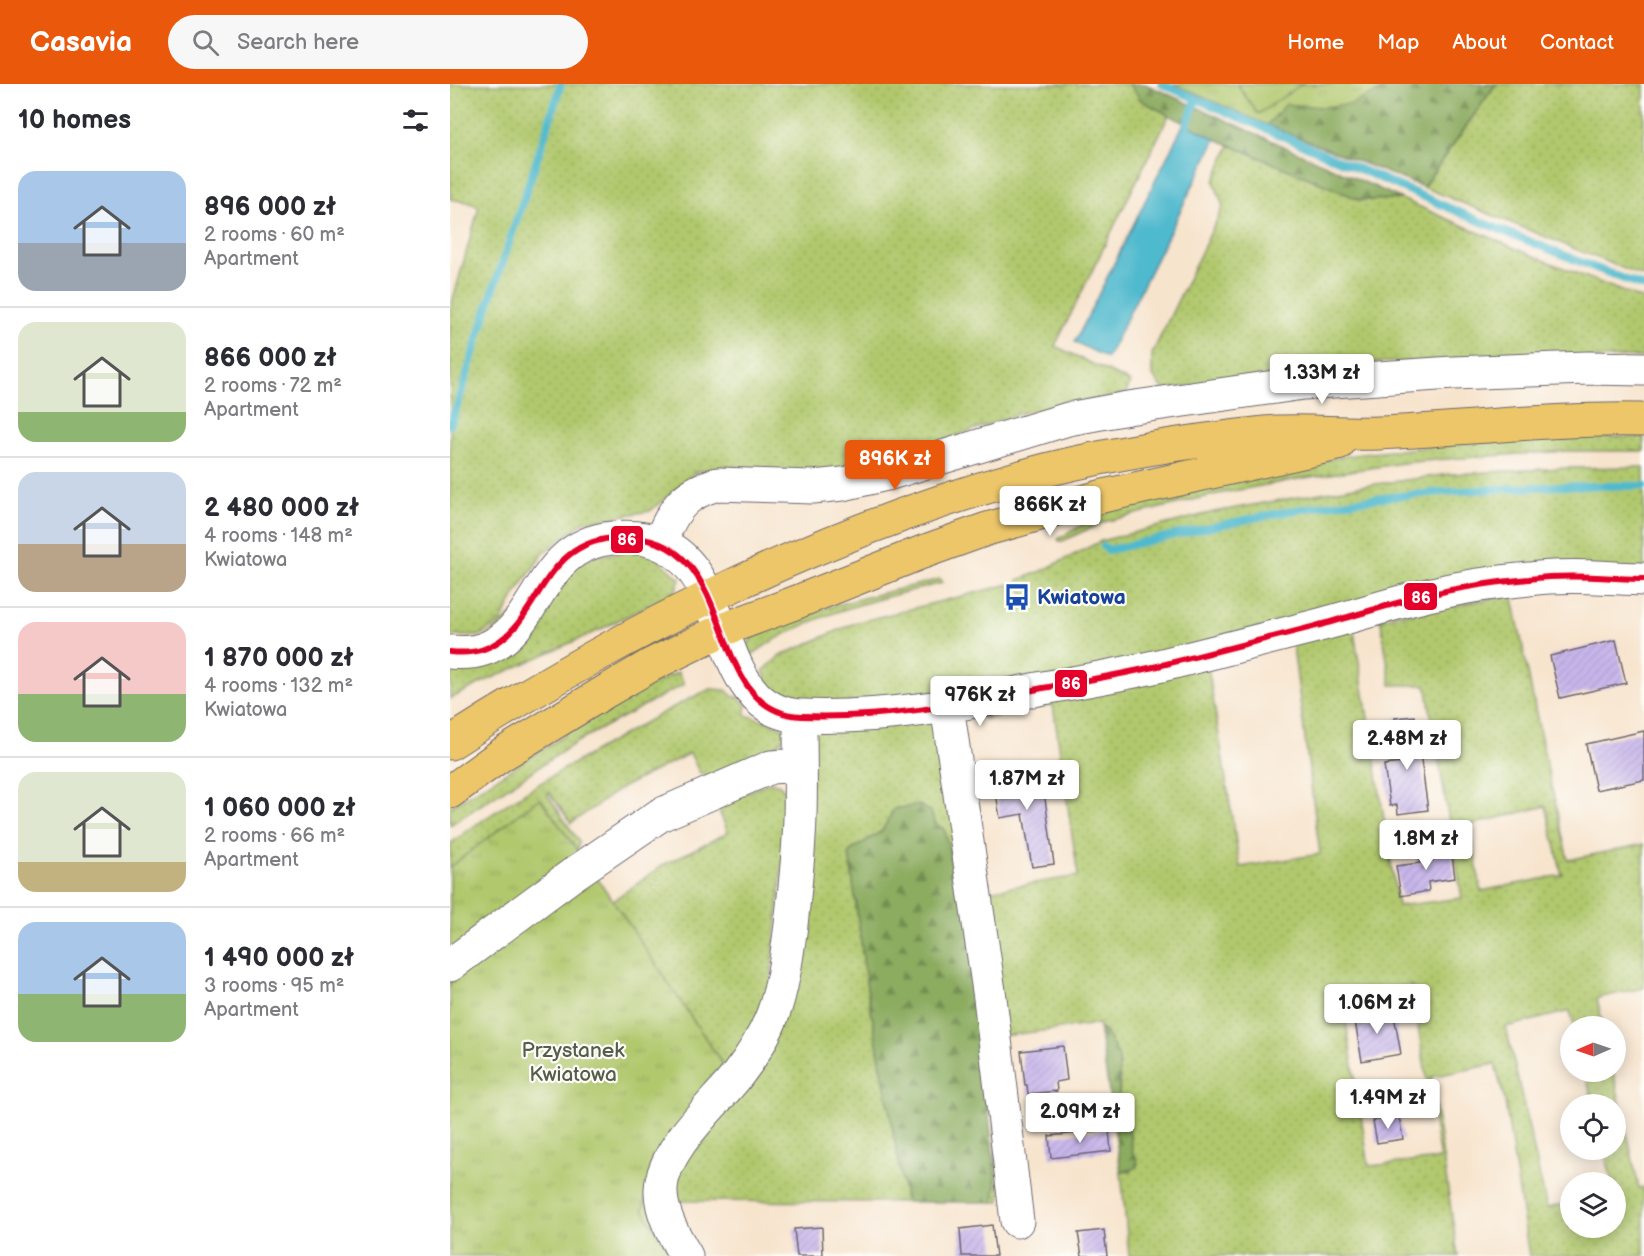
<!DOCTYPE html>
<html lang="en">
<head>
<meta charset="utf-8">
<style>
	body { margin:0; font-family:"Balsamiq Sans",sans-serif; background:#f7f7f7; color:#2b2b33; height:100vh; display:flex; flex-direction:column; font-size:22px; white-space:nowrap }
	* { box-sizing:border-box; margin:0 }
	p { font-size:20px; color:#7c7c81 }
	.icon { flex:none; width:33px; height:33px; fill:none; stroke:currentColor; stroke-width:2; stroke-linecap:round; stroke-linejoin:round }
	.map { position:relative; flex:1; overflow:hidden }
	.details { display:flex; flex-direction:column; background:#fff; width:450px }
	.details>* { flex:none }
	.needle { width:39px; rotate:268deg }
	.buttons { position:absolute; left:1110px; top:932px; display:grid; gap:12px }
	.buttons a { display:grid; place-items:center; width:66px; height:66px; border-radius:50%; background:#fff; box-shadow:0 3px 15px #0003; font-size:30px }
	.price { position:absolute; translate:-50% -51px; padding:0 14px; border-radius:6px; background:#fff; color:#222; font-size:20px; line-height:39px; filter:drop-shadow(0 2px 3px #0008) }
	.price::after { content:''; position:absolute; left:50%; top:36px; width:18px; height:14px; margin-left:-9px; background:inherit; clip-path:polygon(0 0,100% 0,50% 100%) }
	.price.active { background:#ea580c; color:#fff }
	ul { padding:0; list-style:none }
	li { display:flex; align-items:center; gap:18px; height:150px; padding:0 18px }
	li+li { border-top:2px solid #e1e1e2 }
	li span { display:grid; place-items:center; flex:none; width:168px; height:120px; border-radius:18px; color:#555 }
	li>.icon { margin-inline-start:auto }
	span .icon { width:72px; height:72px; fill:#fffc; stroke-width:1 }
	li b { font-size:26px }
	h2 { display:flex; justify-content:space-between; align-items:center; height:72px; padding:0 18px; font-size:26px }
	header { display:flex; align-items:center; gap:36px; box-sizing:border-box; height:84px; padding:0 30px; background:#ea580c; color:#fff }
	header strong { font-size:28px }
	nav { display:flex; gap:33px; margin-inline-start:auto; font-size:21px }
	.search { width:420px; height:54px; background:#f7f7f7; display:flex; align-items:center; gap:15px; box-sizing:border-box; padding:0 21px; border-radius:33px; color:#7c7c81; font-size:22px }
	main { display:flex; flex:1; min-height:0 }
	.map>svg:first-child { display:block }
	.grass { fill:url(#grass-dots); stroke:#6a7554; stroke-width:1.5; fill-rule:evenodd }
	.forest { fill:url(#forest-firs); stroke:#57674e; stroke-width:1.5 }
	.park { fill:url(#park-tufts); stroke:#6a7554; stroke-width:1.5 }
	.pitch { fill:#b1c86d; stroke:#6a7554; stroke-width:1.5 }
	.water { fill:#4fb9cd; stroke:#386e84; stroke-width:1.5 }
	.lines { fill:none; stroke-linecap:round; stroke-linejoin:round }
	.stream { stroke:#4fb9cd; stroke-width:8 }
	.building { fill:url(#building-hatch) }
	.minor-casing { stroke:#6d666e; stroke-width:35 }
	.major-casing { stroke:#6d666e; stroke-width:35 }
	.minor { stroke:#fff; stroke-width:33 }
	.major { stroke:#ecc669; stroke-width:33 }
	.bus-1-casing { stroke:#fdfcf7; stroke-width:10 }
	.bus-1 { stroke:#e4002b; stroke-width:6 }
	.labels { text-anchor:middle; stroke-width:4.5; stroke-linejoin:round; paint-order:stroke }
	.transit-label { font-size:21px; font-weight:bold; fill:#164399; stroke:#fdfcf7; text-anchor:start }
	.park-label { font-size:21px; fill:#545c4c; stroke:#fdfcf7 }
	.line-badge { stroke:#fdfcf7; stroke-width:2 }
	.badge-label { font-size:16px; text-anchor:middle; font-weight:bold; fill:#fff }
</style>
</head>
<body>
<header>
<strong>Casavia</strong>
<div class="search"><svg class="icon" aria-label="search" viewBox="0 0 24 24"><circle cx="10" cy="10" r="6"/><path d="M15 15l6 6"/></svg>Search here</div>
<nav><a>Home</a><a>Map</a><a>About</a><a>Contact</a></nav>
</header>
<main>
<section class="details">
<h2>10 homes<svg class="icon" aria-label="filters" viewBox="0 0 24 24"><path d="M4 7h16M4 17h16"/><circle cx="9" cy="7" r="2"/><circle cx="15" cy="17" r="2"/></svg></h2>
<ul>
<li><span style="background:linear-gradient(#a9c7e8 60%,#9aa5b1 0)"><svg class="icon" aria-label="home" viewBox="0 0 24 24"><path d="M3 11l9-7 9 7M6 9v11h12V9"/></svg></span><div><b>896 000 zł</b><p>2 rooms · 60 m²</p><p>Apartment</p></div></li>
<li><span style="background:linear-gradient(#dfe7d0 75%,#8fb573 0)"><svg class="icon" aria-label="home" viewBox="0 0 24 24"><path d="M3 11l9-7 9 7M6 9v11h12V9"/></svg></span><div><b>866 000 zł</b><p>2 rooms · 72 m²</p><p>Apartment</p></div></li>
<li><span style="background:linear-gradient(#c9d6e8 60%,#b9a48a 0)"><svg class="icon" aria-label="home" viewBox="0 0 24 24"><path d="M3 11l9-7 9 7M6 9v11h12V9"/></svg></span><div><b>2 480 000 zł</b><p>4 rooms · 148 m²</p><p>Kwiatowa</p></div></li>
<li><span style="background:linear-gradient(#f6c9c9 60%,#8fb573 0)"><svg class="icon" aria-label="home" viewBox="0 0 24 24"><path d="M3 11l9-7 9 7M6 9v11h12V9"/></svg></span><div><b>1 870 000 zł</b><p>4 rooms · 132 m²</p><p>Kwiatowa</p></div></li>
<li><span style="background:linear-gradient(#dfe7d0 75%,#c2b280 0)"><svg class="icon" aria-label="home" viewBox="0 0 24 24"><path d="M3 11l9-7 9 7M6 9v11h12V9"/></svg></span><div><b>1 060 000 zł</b><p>2 rooms · 66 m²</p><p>Apartment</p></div></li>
<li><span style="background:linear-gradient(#a9c7e8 60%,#8fb573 0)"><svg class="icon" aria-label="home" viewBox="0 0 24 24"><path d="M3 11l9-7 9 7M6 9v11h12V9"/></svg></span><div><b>1 490 000 zł</b><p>3 rooms · 95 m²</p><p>Apartment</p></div></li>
</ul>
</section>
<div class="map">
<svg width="1194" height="1172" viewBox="0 0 1194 1172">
	<defs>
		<pattern id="grass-dots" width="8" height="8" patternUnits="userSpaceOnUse" patternTransform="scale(1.5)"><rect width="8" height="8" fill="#b1c86d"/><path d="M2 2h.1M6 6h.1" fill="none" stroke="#98ac5f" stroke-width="1.8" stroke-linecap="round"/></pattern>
		<pattern id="forest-firs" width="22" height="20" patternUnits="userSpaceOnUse" patternTransform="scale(1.5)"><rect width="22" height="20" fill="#8cac60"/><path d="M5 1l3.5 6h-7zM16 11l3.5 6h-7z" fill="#728c50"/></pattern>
		<pattern id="park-tufts" width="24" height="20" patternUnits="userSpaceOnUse" patternTransform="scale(1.5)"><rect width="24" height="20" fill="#b1c86d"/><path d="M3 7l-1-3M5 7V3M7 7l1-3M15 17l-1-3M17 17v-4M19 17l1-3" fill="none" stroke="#98ac5f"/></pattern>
		<pattern id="building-hatch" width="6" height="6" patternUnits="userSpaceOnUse" patternTransform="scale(1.5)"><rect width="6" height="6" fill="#c8b6eb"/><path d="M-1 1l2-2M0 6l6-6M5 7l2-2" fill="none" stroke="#ac9cca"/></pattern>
	</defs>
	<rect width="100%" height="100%" fill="#fdfcf7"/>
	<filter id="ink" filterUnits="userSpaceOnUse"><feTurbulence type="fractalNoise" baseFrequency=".0167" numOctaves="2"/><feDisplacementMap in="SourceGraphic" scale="12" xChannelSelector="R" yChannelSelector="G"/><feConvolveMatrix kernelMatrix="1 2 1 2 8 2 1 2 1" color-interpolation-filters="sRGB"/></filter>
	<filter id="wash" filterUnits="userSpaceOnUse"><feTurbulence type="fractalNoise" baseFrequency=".008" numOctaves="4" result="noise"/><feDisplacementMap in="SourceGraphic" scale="24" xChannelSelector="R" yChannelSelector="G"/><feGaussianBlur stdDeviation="1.35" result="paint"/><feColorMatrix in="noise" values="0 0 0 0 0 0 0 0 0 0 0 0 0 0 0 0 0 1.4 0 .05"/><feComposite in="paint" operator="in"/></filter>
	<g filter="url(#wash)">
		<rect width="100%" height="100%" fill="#f7e4cd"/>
		<path class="grass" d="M0 0H679L692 17 719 31 605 262 680 298 676 310 571 329 469 365 393 388 342 390 276 382 246 388 200 427 134 438 94 468 68 506 51 537 29 552H0V226L29 123 18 118 0 115Z
			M1046 0H1194V193L973 103Z
			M780 61 910 116 952 115 1076 169 1194 216V273L901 279 714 306 702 291V270L773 123 764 97Z
			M1123 353H1194V367H1117L996 375 953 379 854 394 767 410 654 438 610 458 608 455 662 424 895 372 1003 360 1059 356 1117 355Z
			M1194 383V487L636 589 354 624 310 598 316 595 313 587 330 572 405 539 560 500 562 506 559 507 561 519 574 517 572 505H569L568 496 592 487 651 457 764 428 904 403 1000 390 1115 384Z
			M198 466 230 495 226 506 221 510 149 546 31 599 0 615V581L134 473Z
			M490 495 492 499C427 515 351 532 298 574 296 567 298 558 303 552 321 533 457 504 490 495Z
			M1062 509 1094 669 1118 776 1194 760V904L1147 914 1153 942H1124L1120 927 1056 943 1097 1124 1120 1119V1143H1166V1098H1162L1154 1065H1166V1020H1143L1135 987H1163L1189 1104 1194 1103V1172H1079L1055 1018 1045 980 981 993 1008 1172H679L671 1088 681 1087 688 1080 687 1075 683 1070 677 1036 669 1016 670 994 656 949 649 943 648 940 552 952 531 808 628 792 603 621 534 635 531 622 757 577 790 783 870 770 842 555 903 541 948 822 1012 814 976 601H941L930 532ZM1096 722 1112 791 1031 807 1020 741ZM961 901 990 1075 919 1082 892 913Z
			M228 588 234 600 130 656 0 741V723L114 652V650L181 611Z
			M261 605 276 606 282 612 288 613 297 621 295 631 317 637 340 647C321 673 286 681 258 694L249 688 240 669 173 703 121 739 99 708 97 710 129 758 127 768 0 827V760C52 720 110 687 168 654 198 637 229 618 261 605Z
			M474 632 486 638 495 651 535 913 551 1053 552 1076 550 1118H544L546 1100V1024L517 806C511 798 505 790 502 781 498 769 499 756 493 744L487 742C478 716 465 723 444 725L432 747 399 768 417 904 456 1118 218 1117C214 1071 257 1039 283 1006 303 981 320 954 330 924 348 870 351 804 355 748 356 728 354 661 363 648 366 645 370 642 374 641 387 637 402 639 415 638 435 637 455 634 474 632Z
			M320 698 330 701 339 712 319 920 218 1068 230 1172 128 1092 150 826 213 781 277 749C277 738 267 732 270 721Z"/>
		<path class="forest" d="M679 0H695L952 115 910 116 766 55 734 39 692 17Z
			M940 0H1046L973 103 817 41 835 20 873 23Z
			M469 721 480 727 487 742 493 744C499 756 498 768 502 781 505 790 511 798 517 806L546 1100 544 1118H456L417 904 399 768 432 747 444 725Z
			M649 943 659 954 669 974V1016L677 1036 683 1070 687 1075 686 1084 671 1088Z"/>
		<path class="park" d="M723 0H940L936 4 901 20 873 23 836 20 817 41Z
			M90 714 164 818 276 985 202 1078 193 1126 222 1172H0V783Z"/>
		<path class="pitch" d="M787 0H852L808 30Z"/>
		<path class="water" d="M734 39 766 55 657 274 625 258Z"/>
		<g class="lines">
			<path class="stream" d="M712 0 1053 147 1194 203
				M737 40 746 16
				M0 341C13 308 21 274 32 241 58 160 86 81 111 0
				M654 463 658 466 663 465C738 448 814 430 890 419 991 405 1093 401 1194 402"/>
		</g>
		<g id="blocks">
			<path class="building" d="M1166 556 1176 599 1110 614 1100 572Z
				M965 632 978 726 948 730 947 721 940 722 934 681 951 679 945 634Z
				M1194 647V696L1146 706 1136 660Z
				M578 685 579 694 592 693 604 780 582 783 573 730 550 734 543 690Z
				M1001 763 1005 794 978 798 979 807 951 812 946 782 970 779 968 768Z
				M943 926 951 970 912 977 904 932Z
				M613 962 617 996 606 998 607 1007 578 1010 577 1001H575L571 967Z
				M949 1032 953 1055 927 1059 923 1037Z
				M659 1046 661 1067 601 1074 599 1052Z
				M542 1141 546 1172H512L510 1145Z
				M372 1143 373 1172H347L344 1145Z
				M654 1146 657 1172H632L628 1149Z"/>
		</g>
	</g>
	<g filter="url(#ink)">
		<use href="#blocks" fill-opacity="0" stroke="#6d666e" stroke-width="1.5"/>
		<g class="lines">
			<defs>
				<path id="minor" d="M210 459C222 427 233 409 268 400L363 403 393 400 437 390 618 335 678 324 853 299 1003 289 1137 284 1194 285
					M0 568C11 569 23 569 34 565 91 545 86 461 163 454 297 441 247 629 352 632 431 635 511 621 588 605 628 598 669 591 708 582 761 569 814 555 866 542 904 532 940 520 978 511 1011 503 1045 498 1079 495 1117 490 1156 494 1194 495
					M497 622 540 914 567 1137
					M0 881 122 791 210 731 321 683 349 681
					M236 1172C224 1152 210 1128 211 1105 213 1065 262 1023 286 993 301 974 314 953 323 930 333 903 337 871 341 841 345 805 349 769 350 733 351 699 350 666 350 632"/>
				<path id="major" d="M0 659C186 540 382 443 596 386 668 368 741 357 815 349 853 345 891 351 929 349 1017 345 1105 334 1194 336
					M0 708 51 671 153 609 201 581 272 546 347 518 470 469 537 445 653 412 888 360"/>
			</defs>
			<use href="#minor" class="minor-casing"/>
			<use href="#major" class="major-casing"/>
			<use href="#minor" class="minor"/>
			<use href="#major" class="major"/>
			<defs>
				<path id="bus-1" d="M0 568C11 569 23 569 34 565 91 545 86 461 163 454 297 441 247 629 352 632 431 635 511 621 588 605 628 598 669 591 708 582 761 569 814 555 866 542 904 532 940 520 978 511 1011 503 1045 498 1079 495 1117 490 1156 494 1194 495"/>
			</defs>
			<use href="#bus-1" class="bus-1-casing"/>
			<use href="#bus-1" class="bus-1"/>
		</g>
	</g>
	<defs>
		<symbol id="bus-bare" viewBox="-9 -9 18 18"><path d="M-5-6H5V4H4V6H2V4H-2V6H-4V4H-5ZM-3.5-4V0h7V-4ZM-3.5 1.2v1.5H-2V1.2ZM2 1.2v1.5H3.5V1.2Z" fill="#1a4fb4" stroke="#fdfcf7" stroke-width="2.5" paint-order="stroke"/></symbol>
	</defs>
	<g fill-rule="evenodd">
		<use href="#bus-bare" x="548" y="494" width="38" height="38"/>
	</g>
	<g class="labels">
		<g class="transit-label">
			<text x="587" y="520">Kwiatowa</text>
		</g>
		<g class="park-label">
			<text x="123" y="973">Przystanek<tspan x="123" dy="24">Kwiatowa</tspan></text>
		</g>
	</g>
	<g class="line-badge">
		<rect x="160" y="441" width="34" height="29" rx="6" fill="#e4002b"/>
		<rect x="953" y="498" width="35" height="29" rx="6" fill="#e4002b"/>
		<rect x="604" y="585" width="34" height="29" rx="6" fill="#e4002b"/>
	</g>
	<g class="badge-label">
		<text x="177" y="461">86</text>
		<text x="971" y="519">86</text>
		<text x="621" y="605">86</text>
	</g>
</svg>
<div class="buttons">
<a><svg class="needle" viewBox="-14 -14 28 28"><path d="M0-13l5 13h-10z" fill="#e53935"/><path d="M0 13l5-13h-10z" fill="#7c7c81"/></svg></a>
<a><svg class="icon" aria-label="locate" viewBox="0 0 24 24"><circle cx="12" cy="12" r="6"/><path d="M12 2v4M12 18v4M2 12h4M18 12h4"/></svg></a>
<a><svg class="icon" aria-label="layers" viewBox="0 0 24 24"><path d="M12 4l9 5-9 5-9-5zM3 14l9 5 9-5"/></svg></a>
</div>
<b class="price" style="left:872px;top:321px">1.33M zł</b>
<b class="price active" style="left:445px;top:407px">896K zł</b>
<b class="price" style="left:600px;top:453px">866K zł</b>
<b class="price" style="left:530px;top:643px">976K zł</b>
<b class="price" style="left:957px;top:687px">2.48M zł</b>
<b class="price" style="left:577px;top:727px">1.87M zł</b>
<b class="price" style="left:976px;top:787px">1.8M zł</b>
<b class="price" style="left:927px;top:951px">1.06M zł</b>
<b class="price" style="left:938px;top:1046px">1.49M zł</b>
<b class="price" style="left:630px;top:1060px">2.09M zł</b>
</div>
</main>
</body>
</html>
